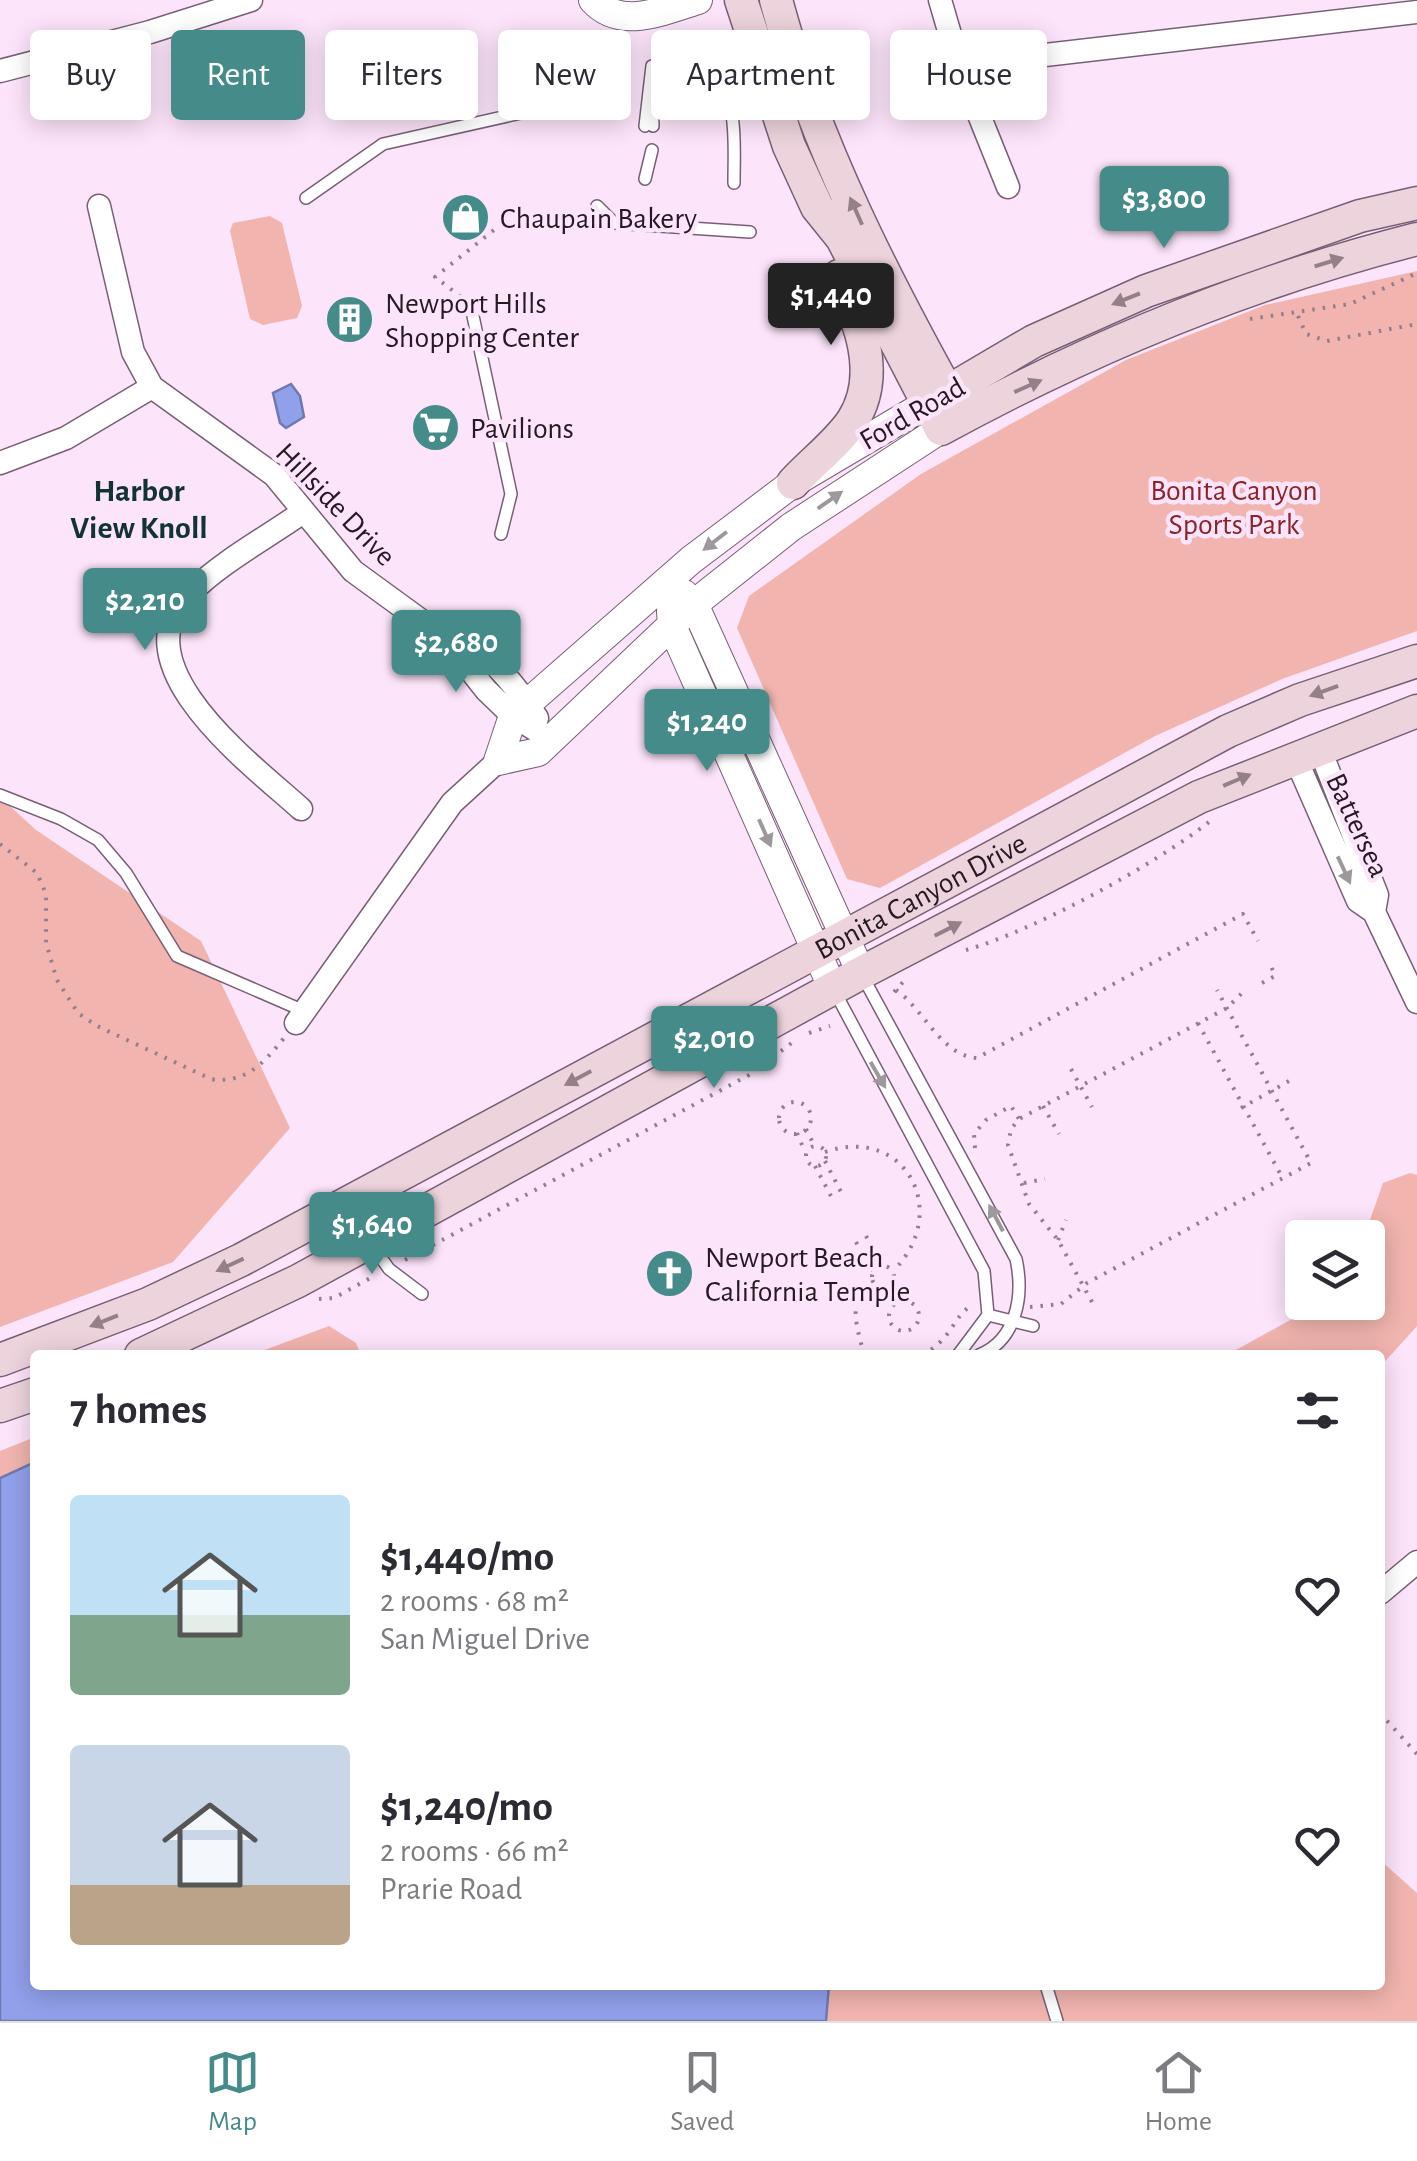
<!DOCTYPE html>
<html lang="en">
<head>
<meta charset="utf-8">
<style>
	body { margin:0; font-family:"Alegreya Sans",sans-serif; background:#f7f7f7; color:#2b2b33; height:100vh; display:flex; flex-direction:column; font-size:38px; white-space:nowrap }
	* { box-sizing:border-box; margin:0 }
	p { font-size:32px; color:#7c7c81 }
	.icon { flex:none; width:55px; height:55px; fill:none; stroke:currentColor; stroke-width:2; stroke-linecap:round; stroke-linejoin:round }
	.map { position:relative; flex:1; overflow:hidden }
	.details { position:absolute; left:30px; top:1350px; width:1355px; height:640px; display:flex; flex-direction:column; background:#fff; border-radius:10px; box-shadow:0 5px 25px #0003 }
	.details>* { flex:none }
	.banner { position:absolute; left:30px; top:30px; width:1358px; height:90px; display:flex; gap:20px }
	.controls { position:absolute; left:1285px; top:1220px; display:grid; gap:20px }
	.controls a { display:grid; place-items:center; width:100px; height:100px; border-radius:10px; background:#fff; box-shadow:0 5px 25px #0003; font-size:50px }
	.price { position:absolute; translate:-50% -85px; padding:0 22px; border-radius:10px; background:#448b89; color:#fff; font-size:32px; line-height:65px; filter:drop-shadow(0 2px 5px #0008) }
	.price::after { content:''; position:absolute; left:50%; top:60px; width:30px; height:22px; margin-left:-15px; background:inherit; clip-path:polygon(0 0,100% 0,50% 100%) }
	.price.selected { background:#222; color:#fff }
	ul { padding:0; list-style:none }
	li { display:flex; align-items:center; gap:30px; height:250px; padding:0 40px }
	li span { display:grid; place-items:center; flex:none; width:280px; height:200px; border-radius:10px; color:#555 }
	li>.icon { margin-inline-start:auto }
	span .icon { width:120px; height:120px; fill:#fffc; stroke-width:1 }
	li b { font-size:42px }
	h2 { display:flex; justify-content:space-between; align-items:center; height:120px; padding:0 40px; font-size:42px }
	.tag { padding:0 35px; border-radius:10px; background:#fff; box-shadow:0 5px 25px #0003; font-size:35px; line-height:90px }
	.tag.selected { background:#448b89; color:#fff }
	.dock { display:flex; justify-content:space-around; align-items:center; height:140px; border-top:2px solid #e1e1e2; background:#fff; font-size:28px; color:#7c7c81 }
	.dock a { display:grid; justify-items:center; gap:5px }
	.dock .selected { color:#448b89 }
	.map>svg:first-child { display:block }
	.green { fill:#f1b4ae }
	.water { fill:#90a0ea; stroke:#7078af; stroke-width:2.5 }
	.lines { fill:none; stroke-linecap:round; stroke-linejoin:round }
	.service-casing { stroke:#785f76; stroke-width:14 }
	.minor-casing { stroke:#785f76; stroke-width:25 }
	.tertiary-casing { stroke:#785f76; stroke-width:30 }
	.secondary-casing { stroke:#785f76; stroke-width:35 }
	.path { stroke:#917f8f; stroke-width:4; stroke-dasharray:2.5 8; stroke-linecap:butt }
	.service { stroke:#fff; stroke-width:11 }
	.minor { stroke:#fff; stroke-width:22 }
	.tertiary { stroke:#fff; stroke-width:28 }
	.secondary { stroke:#edd3dc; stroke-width:32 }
	.oneway { fill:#938089 }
	.oneway2 { fill:#9d989c }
	.labels { text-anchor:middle; stroke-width:9; stroke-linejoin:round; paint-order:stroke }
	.poi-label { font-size:30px; fill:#251a24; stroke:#fce4fa; text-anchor:start }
	.street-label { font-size:30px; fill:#251a24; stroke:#fce4fa }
	.park-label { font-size:30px; fill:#8c2326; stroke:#fce4fa }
	.neighbourhood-label { font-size:32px; font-weight:bold; fill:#113433; stroke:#fce4fa }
</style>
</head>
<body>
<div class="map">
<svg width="1417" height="2021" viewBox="0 0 1417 2021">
	<rect width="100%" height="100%" fill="#fce4fa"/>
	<path class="green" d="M270 216 282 223 302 306 297 318 263 325 250 319 230 231 233 223Z
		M1417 271V631L1282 679 1155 736 880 888 847 879 737 628 749 596 921 474 1126 360 1265 305Z
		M0 797 36 830 201 941 290 1128 173 1262 0 1327Z
		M1410 1173 1417 1175V1326L1381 1366 1380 1355H1227L1321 1303 1368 1302 1364 1237 1383 1183Z
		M329 1326 356 1343 361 1355H251Z
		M35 1437V1985H1380V1860L1417 1893V2021H0V1451Z"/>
	<path class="water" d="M291 384 300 396 304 417 286 428 280 423 273 393Z
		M35 1462V1985H829L826 2021H0V1478Z"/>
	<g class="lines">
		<defs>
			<path id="service" d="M652 103 653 126
				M645 126 652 66 670 61 711 67C739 102 734 140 734 183
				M645 179 652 150
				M306 198 383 144 619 91
				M597 206 614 223 750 232
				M473 316 511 494 501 534
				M0 795 61 819 98 840 126 873 177 956 304 1011
				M863 977 1016 1259C1024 1295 1017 1340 979 1355
				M835 992 984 1271 988 1315 958 1355
				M372 1245 389 1269 422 1294
				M988 1315 1033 1326
				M1046 1985 1057 2021"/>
			<path id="minor" d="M940 0 959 65 1008 187
				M959 65 1417 12
				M0 71 150 32 251 0
				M99 206 133 352 152 387 274 475 353 571 445 638 486 690 513 716 551 739
				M0 463 66 438 152 387
				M445 634C487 648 513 682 537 718
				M1319 747 1377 895 1374 912
				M1295 757 1358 901 1374 912 1417 1002
				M301 809C255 767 116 665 189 594 221 562 266 538 303 512
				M296 1023 452 803 498 761
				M1380 1593 1417 1562"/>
			<path id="tertiary" d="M593 0C621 31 664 10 698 0
				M684 594 694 604 861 973
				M671 611 672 626 833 989
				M498 761 513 716 691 560 793 483 945 393
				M498 761 538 752 694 604 791 527 941 429"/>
			<g id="secondary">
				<path d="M741 0 789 146 817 207 842 238 941 429C1091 347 1252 281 1417 239"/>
				<path d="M776 0C814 143 886 282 958 411"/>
				<path d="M947 392 1034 341 1146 291 1360 216 1417 203"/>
				<path d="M793 483C811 463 839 442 853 420 882 374 859 320 839 276"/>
				<path d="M141 1355 298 1281 861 973 1199 797 1417 711"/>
				<path id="s1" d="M0 1360 148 1304 241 1260 1228 731 1300 700 1417 661"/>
				<path d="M0 1406 35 1394"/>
			</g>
		</defs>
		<use href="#service" class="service-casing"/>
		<use href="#minor" class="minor-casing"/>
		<use href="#tertiary" class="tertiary-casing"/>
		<use href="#secondary" class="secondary-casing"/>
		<path class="path" d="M469 303 435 277 499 226
			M1298 316 1306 334 1327 341 1417 324
			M1250 319 1350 304 1417 273
			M0 844 37 873 46 894V943L57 980 78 1013 97 1026 211 1079C245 1084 263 1064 284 1038
			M966 950C1033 931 1153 866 1209 822
			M1262 983 1275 976 1269 961
			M896 990C925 1010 940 1055 977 1058L1243 914 1258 941
			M894 992 904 981
			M1198 1023 1282 1177
			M809 1033 830 1026
			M1071 1069 1092 1107
			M779 1118a16 16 0 1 1 32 0a16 16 0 1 1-32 0Z
			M1043 1106 1059 1134
			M1241 1108 1289 1081
			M806 1129 815 1147
			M797 1133 805 1152
			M806 1156a10 10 0 1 1 20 0a10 10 0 1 1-20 0Z
			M975 1148 974 1134 986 1120 1011 1106 1019 1119
			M825 1152C906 1124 952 1213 893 1271
			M825 1161 841 1192
			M815 1166 832 1198
			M1024 1183 1045 1179
			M866 1236 883 1265
			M1058 1240 1066 1220
			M856 1242 873 1271
			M405 1260 749 1075 797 1039
			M872 1277a11 11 0 1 1 22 0a11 11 0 1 1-22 0Z
			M893 1283 901 1300
			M882 1288 891 1306
			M319 1299 334 1298 374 1276
			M889 1316a15 15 0 1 1 30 0a15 15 0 1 1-30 0Z
			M1092 1302 1058 1240 1029 1204 1008 1145 1011 1129 1019 1119 1227 1008 1242 993
			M1030 1307 1061 1304 1087 1283 1311 1163 1217 990
			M864 1355C858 1329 845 1300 873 1282
			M922 1355C953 1339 953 1316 971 1306
			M1380 1713 1417 1754"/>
		<use href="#service" class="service"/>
		<use href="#minor" class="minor"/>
		<use href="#tertiary" class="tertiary"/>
		<use href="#secondary" class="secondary"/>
	</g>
	<defs><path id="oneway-solid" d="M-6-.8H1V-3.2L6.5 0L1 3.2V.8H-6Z" transform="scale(2.5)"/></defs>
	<g class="oneway">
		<use href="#oneway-solid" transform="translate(856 211) rotate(-114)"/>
		<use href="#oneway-solid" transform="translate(1329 262) rotate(-17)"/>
		<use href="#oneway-solid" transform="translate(1126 299) rotate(158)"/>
		<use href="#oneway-solid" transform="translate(1028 386) rotate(-24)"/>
		<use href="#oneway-solid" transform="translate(1324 691) rotate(160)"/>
		<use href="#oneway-solid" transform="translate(1237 780) rotate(-23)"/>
		<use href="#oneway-solid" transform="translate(948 929) rotate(-27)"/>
		<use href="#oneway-solid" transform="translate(578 1078) rotate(152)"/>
		<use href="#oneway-solid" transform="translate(230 1265) rotate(155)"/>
		<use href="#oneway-solid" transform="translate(104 1321) rotate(158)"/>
	</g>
	<g class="oneway2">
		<use href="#oneway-solid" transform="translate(830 500) rotate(-35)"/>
		<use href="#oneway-solid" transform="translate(715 541) rotate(142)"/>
		<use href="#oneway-solid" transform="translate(765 833) rotate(66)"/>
		<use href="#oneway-solid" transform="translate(1344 870) rotate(65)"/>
		<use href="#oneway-solid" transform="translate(878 1075) rotate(60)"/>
		<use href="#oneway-solid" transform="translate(996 1218) rotate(-118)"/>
	</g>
	<defs>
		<symbol id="shop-disc" viewBox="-11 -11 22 22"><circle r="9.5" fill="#448b89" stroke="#fce4fa"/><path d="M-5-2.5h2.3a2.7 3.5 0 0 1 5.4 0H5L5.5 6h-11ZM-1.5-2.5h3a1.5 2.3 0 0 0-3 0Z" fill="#fff"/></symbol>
		<symbol id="building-disc" viewBox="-11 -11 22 22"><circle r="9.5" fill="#448b89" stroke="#fce4fa"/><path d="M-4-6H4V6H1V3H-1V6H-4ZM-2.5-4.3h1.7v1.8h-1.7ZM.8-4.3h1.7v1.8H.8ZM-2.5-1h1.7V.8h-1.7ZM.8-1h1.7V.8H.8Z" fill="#fff"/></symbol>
		<symbol id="supermarket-disc" viewBox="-11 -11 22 22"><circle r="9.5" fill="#448b89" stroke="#fce4fa"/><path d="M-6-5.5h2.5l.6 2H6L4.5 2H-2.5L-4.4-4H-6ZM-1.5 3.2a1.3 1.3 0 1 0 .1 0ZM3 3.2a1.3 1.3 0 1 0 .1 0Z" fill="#fff"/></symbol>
		<symbol id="church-disc" viewBox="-11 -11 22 22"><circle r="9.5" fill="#448b89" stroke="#fce4fa"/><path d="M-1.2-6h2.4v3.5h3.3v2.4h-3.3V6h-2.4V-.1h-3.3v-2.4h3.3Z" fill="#fff"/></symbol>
	</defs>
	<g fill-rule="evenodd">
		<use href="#shop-disc" x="438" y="190" width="55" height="55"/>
		<use href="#building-disc" x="322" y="292" width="55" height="55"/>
		<use href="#supermarket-disc" x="408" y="400" width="55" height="55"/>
		<use href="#church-disc" x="642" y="1246" width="55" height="55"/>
	</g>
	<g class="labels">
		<g class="poi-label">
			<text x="500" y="228">Chaupain Bakery</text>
			<text x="385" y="313">Newport Hills<tspan x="385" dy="34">Shopping Center</tspan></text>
			<text x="470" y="438">Pavilions</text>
			<text x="705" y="1267">Newport Beach<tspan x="705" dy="34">California Temple</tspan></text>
		</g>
		<g class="street-label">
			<text transform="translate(912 413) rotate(-30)" y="10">Ford Road</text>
			<text transform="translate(336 504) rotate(46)" y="10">Hillside Drive</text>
			<text transform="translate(1358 825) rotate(65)" y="10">Battersea</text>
			<text dy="10" stroke="none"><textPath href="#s1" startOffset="1032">Bonita Canyon Drive</textPath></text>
		</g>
		<g class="park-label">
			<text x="1234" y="500">Bonita Canyon<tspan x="1234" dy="34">Sports Park</tspan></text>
		</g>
		<g class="neighbourhood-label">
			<text x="139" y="501">Harbor<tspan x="139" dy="37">View Knoll</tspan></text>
		</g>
	</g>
</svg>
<div class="controls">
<a><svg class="icon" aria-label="layers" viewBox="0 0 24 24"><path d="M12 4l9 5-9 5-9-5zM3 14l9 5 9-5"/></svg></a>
</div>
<b class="price" style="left:1164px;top:251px">$3,800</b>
<b class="price selected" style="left:831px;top:348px">$1,440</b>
<b class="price" style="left:145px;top:653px">$2,210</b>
<b class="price" style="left:456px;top:695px">$2,680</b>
<b class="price" style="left:707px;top:774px">$1,240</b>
<b class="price" style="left:714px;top:1091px">$2,010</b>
<b class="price" style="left:372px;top:1277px">$1,640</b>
<div class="banner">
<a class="tag">Buy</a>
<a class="tag selected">Rent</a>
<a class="tag">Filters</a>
<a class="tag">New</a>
<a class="tag">Apartment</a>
<a class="tag">House</a>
</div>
<section class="details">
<h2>7 homes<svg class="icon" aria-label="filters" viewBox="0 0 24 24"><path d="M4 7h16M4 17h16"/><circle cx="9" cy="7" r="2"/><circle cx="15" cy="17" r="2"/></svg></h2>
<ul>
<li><span style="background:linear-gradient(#bfe0f5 60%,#7fa58c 0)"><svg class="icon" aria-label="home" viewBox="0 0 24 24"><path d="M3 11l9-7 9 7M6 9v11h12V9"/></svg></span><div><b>$1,440/mo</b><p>2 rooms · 68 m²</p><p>San Miguel Drive</p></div><svg class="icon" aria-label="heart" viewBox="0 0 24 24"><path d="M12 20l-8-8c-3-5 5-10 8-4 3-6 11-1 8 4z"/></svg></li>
<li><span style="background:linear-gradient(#c9d6e8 70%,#b9a48a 0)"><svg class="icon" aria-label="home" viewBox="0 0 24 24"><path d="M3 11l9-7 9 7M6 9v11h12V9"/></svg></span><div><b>$1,240/mo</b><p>2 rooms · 66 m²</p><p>Prarie Road</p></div><svg class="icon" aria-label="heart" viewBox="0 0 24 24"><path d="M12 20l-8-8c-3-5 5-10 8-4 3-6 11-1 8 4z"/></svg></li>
</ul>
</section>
</div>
<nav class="dock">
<a class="selected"><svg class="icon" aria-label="map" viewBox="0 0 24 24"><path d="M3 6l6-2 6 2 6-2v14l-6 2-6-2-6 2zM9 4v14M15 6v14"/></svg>Map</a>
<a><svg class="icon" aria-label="saved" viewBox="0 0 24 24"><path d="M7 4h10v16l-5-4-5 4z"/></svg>Saved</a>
<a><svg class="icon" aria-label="home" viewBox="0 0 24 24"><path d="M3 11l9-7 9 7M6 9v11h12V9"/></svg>Home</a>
</nav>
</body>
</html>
